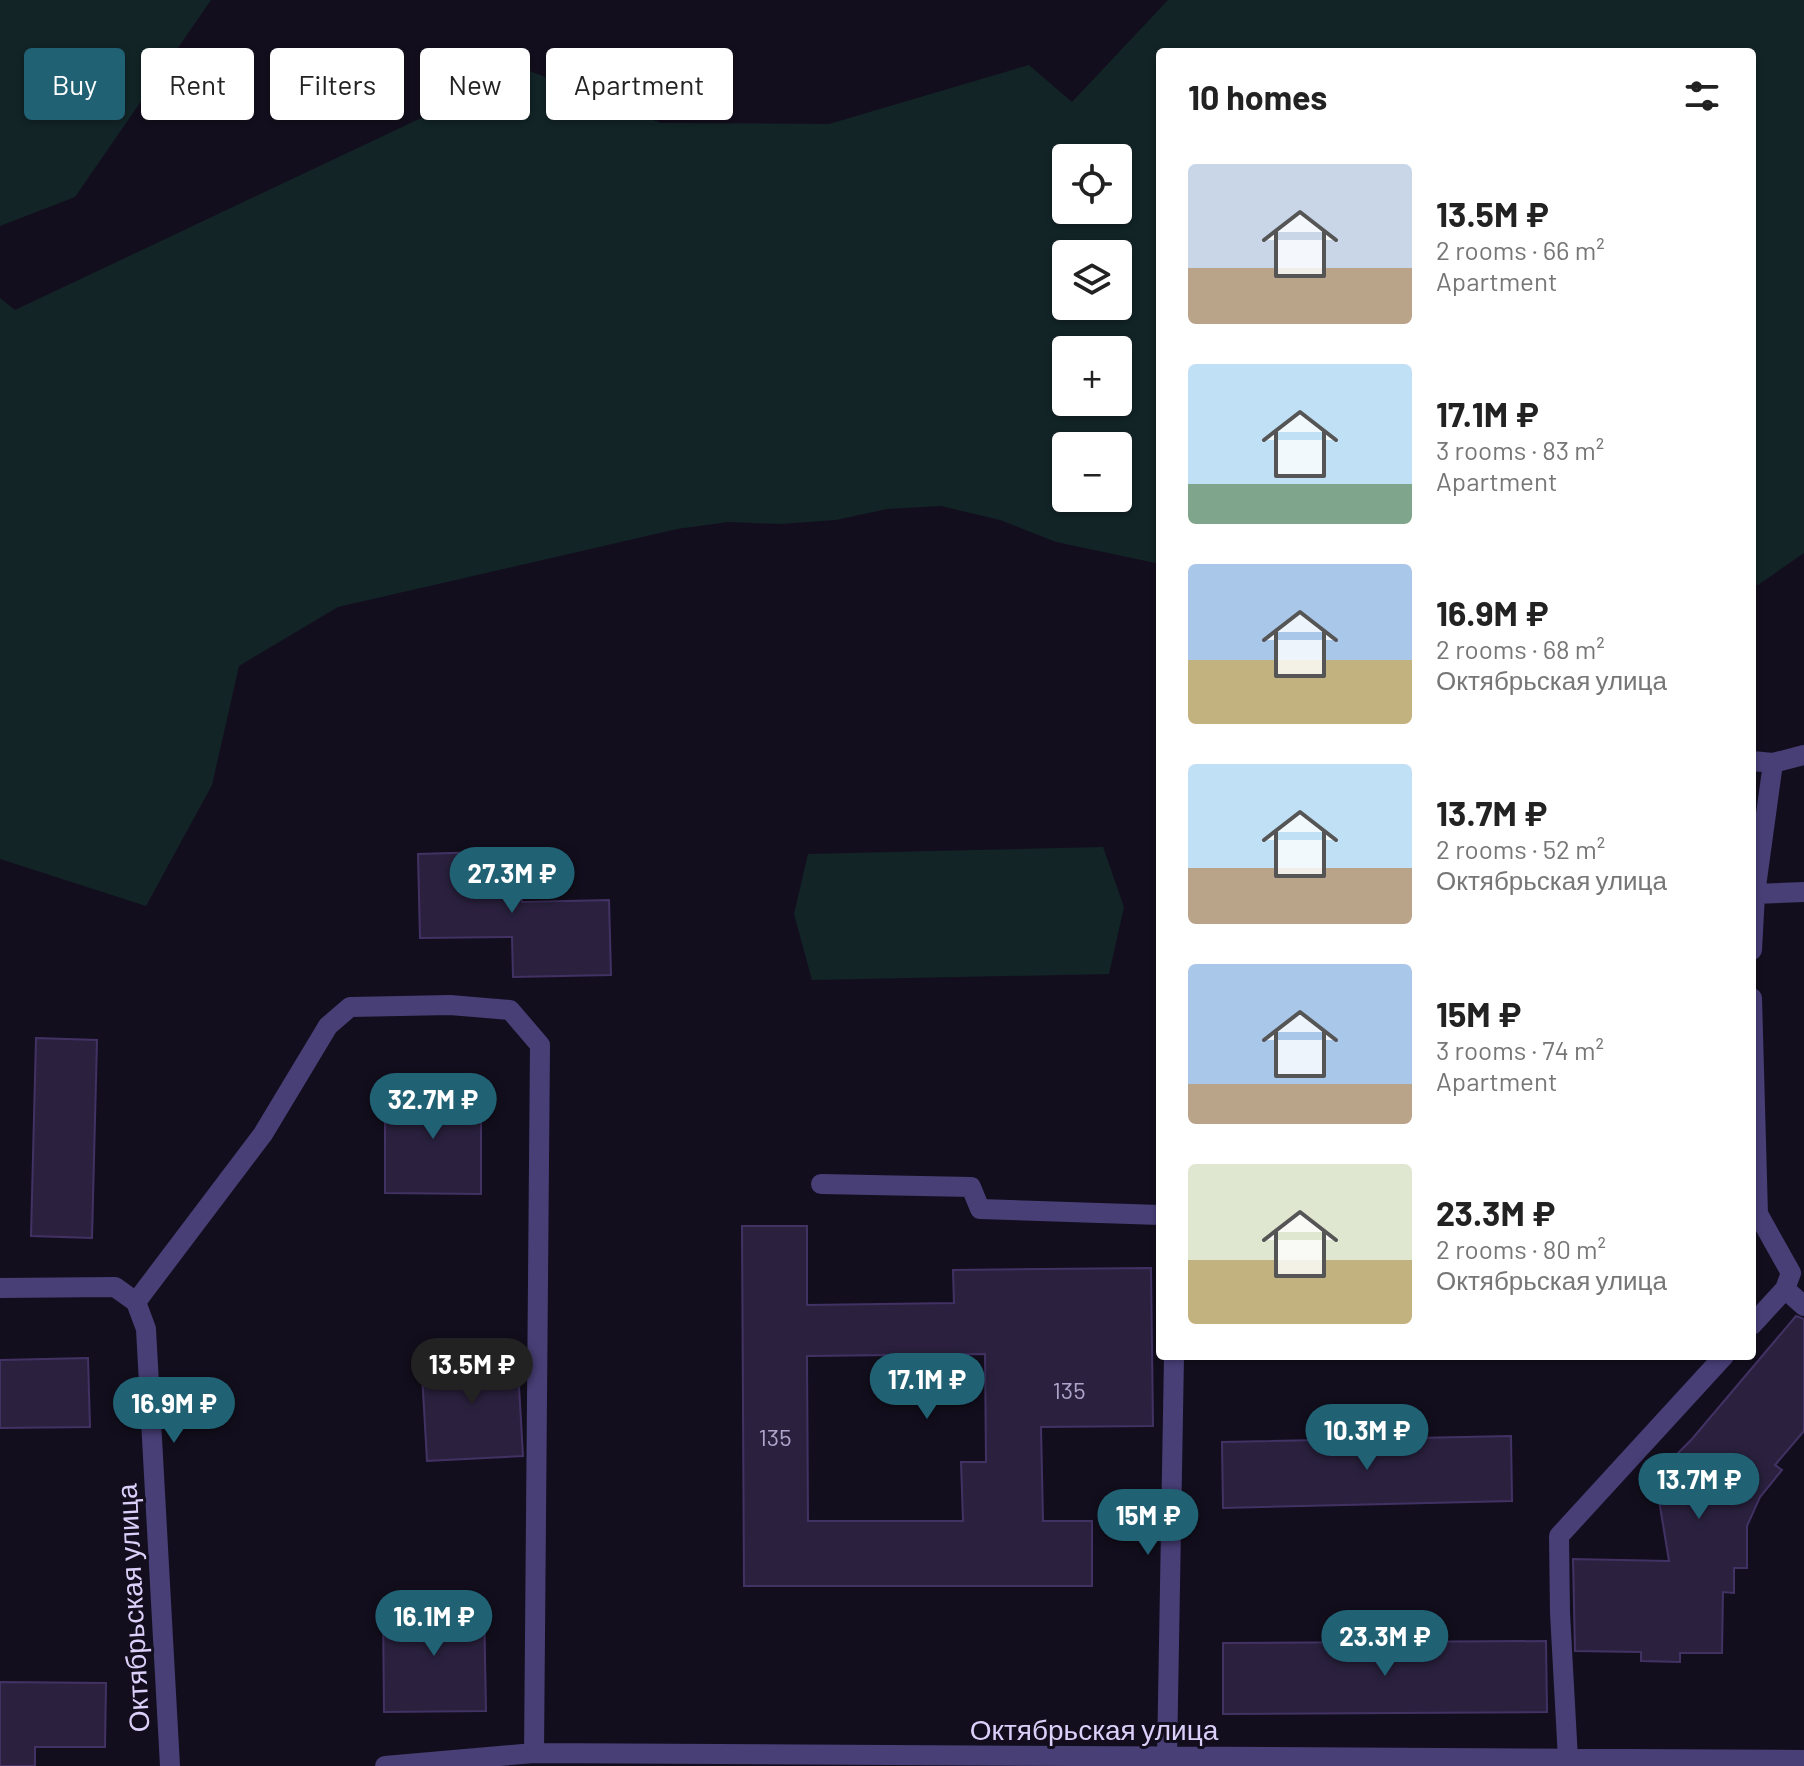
<!DOCTYPE html>
<html lang="en">
<head>
<meta charset="utf-8">
<style>
	body { margin:0; font-family:Barlow,sans-serif; background:#f6f6f6; color:#222; height:100vh; display:flex; flex-direction:column; font-size:30px; white-space:nowrap }
	* { box-sizing:border-box; margin:0 }
	p { font-size:26px; color:#767676 }
	.icon { flex:none; width:44px; height:44px; fill:none; stroke:currentColor; stroke-width:2; stroke-linecap:round; stroke-linejoin:round }
	.map { position:relative; flex:1; overflow:hidden }
	.panel { position:absolute; left:1156px; top:48px; width:600px; height:1312px; display:flex; flex-direction:column; background:#fff; border-radius:8px; box-shadow:0 2px 6px #0004 }
	.panel>* { flex:none }
	.hud { position:absolute; left:24px; top:48px; width:760px; height:72px; display:flex; gap:16px }
	.fabs { position:absolute; left:1052px; top:144px; display:grid; gap:16px }
	.fabs a { display:grid; place-items:center; width:80px; height:80px; border-radius:8px; background:#fff; box-shadow:0 2px 6px #0004; font-size:40px }
	.price { position:absolute; translate:-50% -68px; padding:0 18px; border-radius:28px; background:#206174; color:#fff; font-size:26px; line-height:52px; filter:drop-shadow(0 2px 4px #0008) }
	.price::after { content:''; position:absolute; left:50%; top:48px; width:24px; height:18px; margin-left:-12px; background:inherit; clip-path:polygon(0 0,100% 0,50% 100%) }
	.price.current { background:#222; color:#fff }
	ul { padding:0; list-style:none }
	li { display:flex; align-items:center; gap:24px; height:200px; padding:0 32px }
	li span { display:grid; place-items:center; flex:none; width:224px; height:160px; border-radius:8px; color:#555 }
	li>.icon { margin-inline-start:auto }
	span .icon { width:96px; height:96px; fill:#fffc; stroke-width:1 }
	li b { font-size:34px }
	h2 { display:flex; justify-content:space-between; align-items:center; height:96px; padding:0 32px; font-size:34px }
	.tag { padding:0 28px; border-radius:8px; background:#fff; box-shadow:0 2px 6px #0004; font-size:28px; line-height:72px }
	.tag.current { background:#206174; color:#fff }
	.map>svg:first-child { display:block }
	.green { fill:#122426; fill-rule:evenodd }
	.building { fill:#2b213f; stroke:#423264; stroke-width:2; fill-rule:evenodd }
	.lines { fill:none; stroke-linecap:round; stroke-linejoin:round }
	.minor { stroke:#483f76; stroke-width:20 }
	.labels { text-anchor:middle; stroke-width:6; stroke-linejoin:round; paint-order:stroke }
	.number-label { font-size:24px; fill:#aea4ca }
	.street-label { font-size:28px; fill:#dad0f9; stroke:#130e1d }
</style>
</head>
<body>
<div class="map">
<svg width="1804" height="1766" viewBox="0 0 1804 1766">
	<rect width="100%" height="100%" fill="#130e1d"/>
	<path class="green" d="M0 0H211L75 197 0 226Z
		M1168 0H1804V553L1758 585 1752 584V52H1160V564L1056 542 1000 520 941 506 887 509 836 520 780 524 728 522 677 529 338 607 239 666 212 785 146 906 0 859V298L15 310 525 69 661 123 829 124 1029 65 1072 102ZM1066 158H1118V210H1066ZM1066 254H1118V306H1066ZM1118 350V402H1066V350ZM1066 446H1118V498H1066Z
		M1103 847 1124 907 1109 974 812 980 794 914 808 854Z"/>
	<path class="building" d="M520 851 522 902 609 900 611 975 513 977 512 937 420 938 418 854Z
		M36 1038 97 1040 92 1238 31 1236Z
		M385 1089H481V1194L385 1193Z
		M742 1226H807V1305L954 1303 953 1270 1151 1268 1153 1426 1041 1427 1043 1521H1092V1586H744ZM985 1354 986 1462H961L963 1521H808L807 1356Z
		M1796 1316 1804 1319V1431L1775 1465 1782 1470 1760 1497 1747 1526V1568H1734V1593L1723 1592 1722 1653H1680V1662L1641 1661V1652L1575 1651 1573 1559 1669 1561 1655 1476 1692 1439Z
		M517 1351 523 1456 427 1461 421 1356Z
		M88 1358 90 1427 0 1428V1360Z
		M1511 1436 1512 1501 1223 1508 1222 1442Z
		M484 1604 486 1711 384 1712 383 1605Z
		M1546 1641 1547 1712 1223 1714V1643Z
		M0 1682 106 1683 105 1747H35V1766H0Z"/>
	<g class="lines">
		<path class="minor" d="M1752 761 1773 763
			M1755 894 1804 892
			M1752 950 1755 894 1773 763 1804 755
			M1752 998 1758 1214 1791 1273 1785 1289 1752 1325
			M821 1184 971 1187 980 1209 1160 1215
			M0 1288 115 1287 136 1302 146 1329 170 1766
			M1785 1289 1804 1306
			M136 1302 263 1134 328 1026 350 1007 450 1005 510 1010 540 1045 534 1753
			M1167 1758 1174 1356
			M1568 1759 1560 1613 1559 1536 1724 1356
			M385 1766 534 1753 1804 1760"/>
	</g>
	<g class="labels">
		<g class="number-label">
			<text x="1069" y="1399">135</text>
			<text x="775" y="1446">135</text>
		</g>
		<g class="street-label">
			<text transform="translate(133 1608) rotate(-93)" y="10">Октябрьская улица</text>
			<text x="1094" y="1740">Октябрьская улица</text>
		</g>
	</g>
</svg>
<div class="fabs">
<a><svg class="icon" aria-label="locate" viewBox="0 0 24 24"><circle cx="12" cy="12" r="6"/><path d="M12 2v4M12 18v4M2 12h4M18 12h4"/></svg></a>
<a><svg class="icon" aria-label="layers" viewBox="0 0 24 24"><path d="M12 4l9 5-9 5-9-5zM3 14l9 5 9-5"/></svg></a>
<a>+</a>
<a>−</a>
</div>
<b class="price" style="left:512px;top:915px">27.3M ₽</b>
<b class="price" style="left:433px;top:1141px">32.7M ₽</b>
<b class="price current" style="left:472px;top:1406px">13.5M ₽</b>
<b class="price" style="left:927px;top:1421px">17.1M ₽</b>
<b class="price" style="left:174px;top:1445px">16.9M ₽</b>
<b class="price" style="left:1367px;top:1472px">10.3M ₽</b>
<b class="price" style="left:1699px;top:1521px">13.7M ₽</b>
<b class="price" style="left:1148px;top:1557px">15M ₽</b>
<b class="price" style="left:434px;top:1658px">16.1M ₽</b>
<b class="price" style="left:1385px;top:1678px">23.3M ₽</b>
<div class="hud">
<a class="tag current">Buy</a>
<a class="tag">Rent</a>
<a class="tag">Filters</a>
<a class="tag">New</a>
<a class="tag">Apartment</a>
</div>
<section class="panel">
<h2>10 homes<svg class="icon" aria-label="filters" viewBox="0 0 24 24"><path d="M4 7h16M4 17h16"/><circle cx="9" cy="7" r="2"/><circle cx="15" cy="17" r="2"/></svg></h2>
<ul>
<li><span style="background:linear-gradient(#c9d6e8 65%,#b9a48a 0)"><svg class="icon" aria-label="home" viewBox="0 0 24 24"><path d="M3 11l9-7 9 7M6 9v11h12V9"/></svg></span><div><b>13.5M ₽</b><p>2 rooms · 66 m²</p><p>Apartment</p></div></li>
<li><span style="background:linear-gradient(#bfe0f5 75%,#7fa58c 0)"><svg class="icon" aria-label="home" viewBox="0 0 24 24"><path d="M3 11l9-7 9 7M6 9v11h12V9"/></svg></span><div><b>17.1M ₽</b><p>3 rooms · 83 m²</p><p>Apartment</p></div></li>
<li><span style="background:linear-gradient(#a9c7e8 60%,#c2b280 0)"><svg class="icon" aria-label="home" viewBox="0 0 24 24"><path d="M3 11l9-7 9 7M6 9v11h12V9"/></svg></span><div><b>16.9M ₽</b><p>2 rooms · 68 m²</p><p>Октябрьская улица</p></div></li>
<li><span style="background:linear-gradient(#bfe0f5 65%,#b9a48a 0)"><svg class="icon" aria-label="home" viewBox="0 0 24 24"><path d="M3 11l9-7 9 7M6 9v11h12V9"/></svg></span><div><b>13.7M ₽</b><p>2 rooms · 52 m²</p><p>Октябрьская улица</p></div></li>
<li><span style="background:linear-gradient(#a9c7e8 75%,#b9a48a 0)"><svg class="icon" aria-label="home" viewBox="0 0 24 24"><path d="M3 11l9-7 9 7M6 9v11h12V9"/></svg></span><div><b>15M ₽</b><p>3 rooms · 74 m²</p><p>Apartment</p></div></li>
<li><span style="background:linear-gradient(#dfe7d0 60%,#c2b280 0)"><svg class="icon" aria-label="home" viewBox="0 0 24 24"><path d="M3 11l9-7 9 7M6 9v11h12V9"/></svg></span><div><b>23.3M ₽</b><p>2 rooms · 80 m²</p><p>Октябрьская улица</p></div></li>
</ul>
</section>
</div>
</body>
</html>
